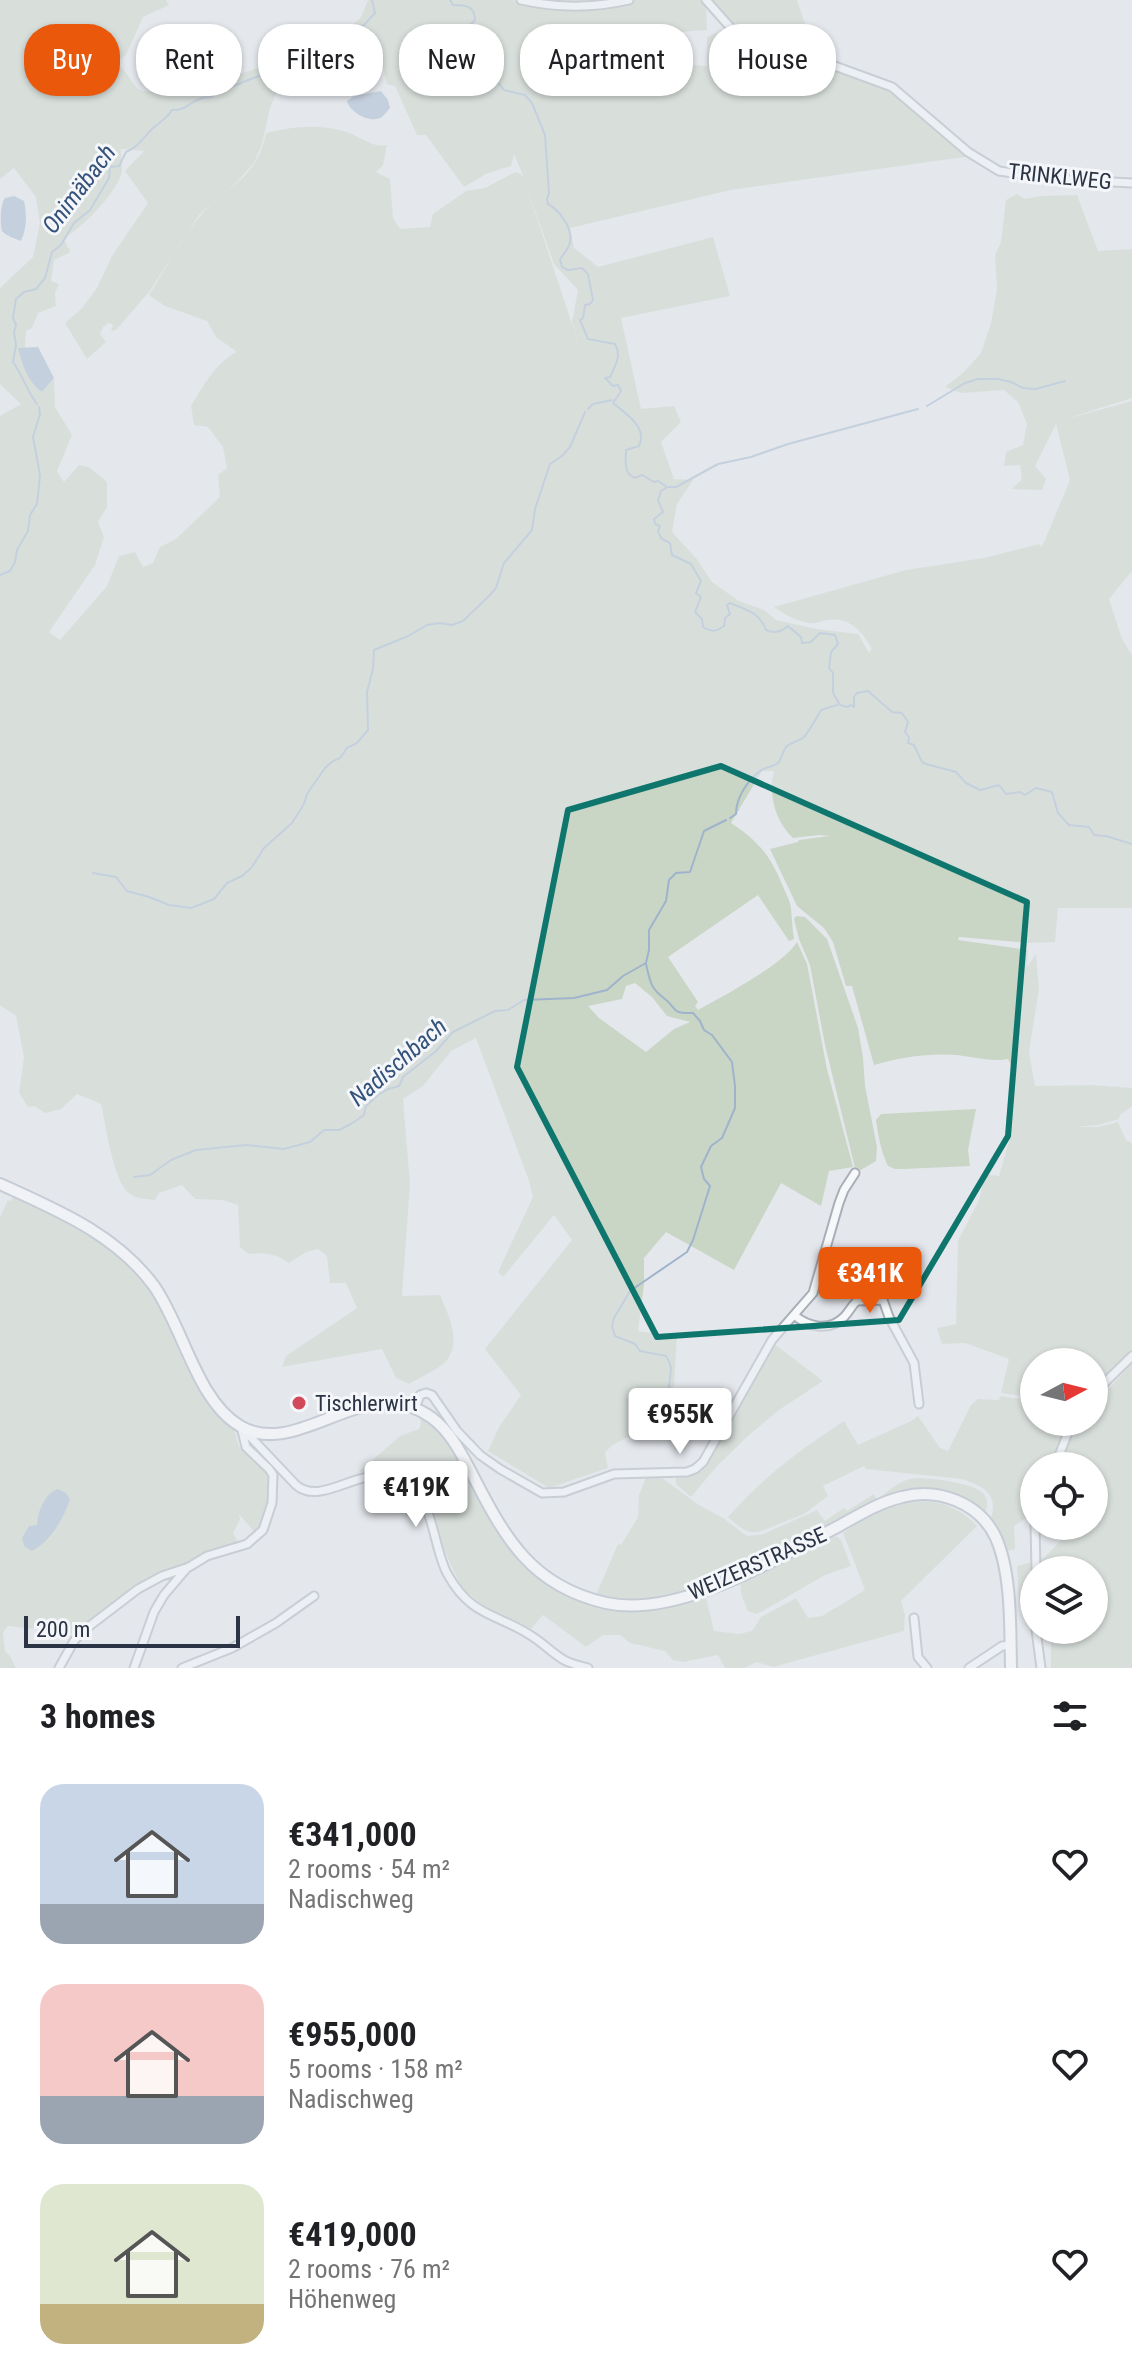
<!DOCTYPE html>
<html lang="en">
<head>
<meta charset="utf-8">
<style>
	body { margin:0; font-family:"Roboto Condensed",sans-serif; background:#f6f6f6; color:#202124; height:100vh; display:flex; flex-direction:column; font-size:30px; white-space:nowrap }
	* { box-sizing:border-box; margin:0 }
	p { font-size:26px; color:#757577 }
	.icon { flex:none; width:44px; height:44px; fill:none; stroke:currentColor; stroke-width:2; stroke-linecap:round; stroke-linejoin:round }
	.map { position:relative; height:1668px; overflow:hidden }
	.details { display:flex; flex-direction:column; background:#fff; flex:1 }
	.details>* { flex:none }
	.top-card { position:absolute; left:24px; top:24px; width:1084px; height:72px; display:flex; gap:16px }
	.needle { width:52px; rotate:83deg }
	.buttons { position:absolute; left:1020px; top:1348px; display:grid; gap:16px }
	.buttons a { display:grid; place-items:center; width:88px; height:88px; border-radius:50%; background:#fff; box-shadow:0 2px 6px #0004; font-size:40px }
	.scale { position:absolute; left:24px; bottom:20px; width:216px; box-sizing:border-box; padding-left:8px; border:4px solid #2b3445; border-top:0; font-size:22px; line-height:28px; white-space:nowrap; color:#2b3445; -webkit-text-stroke:6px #f4f6f9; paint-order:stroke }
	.price { position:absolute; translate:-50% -68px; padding:0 18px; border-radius:8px; background:#fff; color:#222; font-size:26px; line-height:52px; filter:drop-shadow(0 2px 4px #0008) }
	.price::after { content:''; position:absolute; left:50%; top:48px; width:24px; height:18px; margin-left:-12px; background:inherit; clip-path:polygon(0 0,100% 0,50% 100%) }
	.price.active { background:#ea580c; color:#fff }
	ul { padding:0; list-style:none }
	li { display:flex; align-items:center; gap:24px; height:200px; padding:0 40px }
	li span { display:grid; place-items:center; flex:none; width:224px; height:160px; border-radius:24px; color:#555 }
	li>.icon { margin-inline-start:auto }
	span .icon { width:96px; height:96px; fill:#fffc; stroke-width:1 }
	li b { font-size:34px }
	h2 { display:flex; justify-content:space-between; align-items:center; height:96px; padding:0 40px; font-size:34px }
	.chip { padding:0 28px; border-radius:32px; background:#fff; box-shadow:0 2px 6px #0004; font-size:28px; line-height:72px }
	.chip.active { background:#ea580c; color:#fff }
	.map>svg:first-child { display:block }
	.green { fill:#c9d6c5; fill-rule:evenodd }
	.water { fill:#9fb4cc }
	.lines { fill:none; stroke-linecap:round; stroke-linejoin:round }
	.stream { stroke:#9fb4cc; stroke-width:2 }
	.street-casing { stroke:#a9aeb7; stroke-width:11 }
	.primary-casing { stroke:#a3abb8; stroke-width:14 }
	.street { stroke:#f7f8fa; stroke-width:7 }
	.primary { stroke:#fff; stroke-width:10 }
	.marked { fill:none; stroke:#0f766e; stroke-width:6; stroke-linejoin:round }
	.poi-dot { fill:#d1495b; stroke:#f4f6f9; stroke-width:3 }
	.labels { text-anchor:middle; stroke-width:6; stroke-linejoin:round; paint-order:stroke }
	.street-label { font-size:22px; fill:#2b3445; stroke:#f4f6f9 }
	.poi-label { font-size:22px; fill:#2b3445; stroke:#f4f6f9; text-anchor:start }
	.water-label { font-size:24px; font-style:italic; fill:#34527a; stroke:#f4f6f9 }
</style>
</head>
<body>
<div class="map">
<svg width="1132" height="1668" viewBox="0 0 1132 1668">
	<rect width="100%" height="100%" fill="#e4e7ec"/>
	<path class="green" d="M0 0H166L169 5 143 17 126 55 115 64C129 69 132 89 143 91 158 93 171 84 182 96 200 98 224 81 241 74 256 68 273 63 290 60L270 108 262 144 254 163 236 183 199 215 149 292 116 330 111 331 113 325 109 323 103 327 100 334 106 342 87 359 65 323 82 308 97 288 112 256 148 203 125 171 144 151 121 149C120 158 124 167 121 175 115 194 81 229 64 238L68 248H70L69 253 54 260 51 281 59 284 55 293 56 306 38 313 32 328 26 331 25 348 18 349 42 392 54 378 55 407 72 435 57 471 64 482 79 465 89 467 107 482V507L98 522 104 537 95 565 49 632 60 640 107 586 119 556 135 552 143 567 153 563 160 547 176 539 220 497 218 475 227 468 223 447 208 427 194 425 191 406C203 386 216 362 237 352L216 337 207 321 165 306 149 295C164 271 180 241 197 220 224 185 256 183 266 133 292 126 318 124 344 131 359 135 370 148 387 145L383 165 376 172 390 179 393 218 400 229 430 227 433 214 466 191 485 188 515 172 521 174 524 178 514 154 511 166 486 174 464 187 426 135H417L395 86 387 84C384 74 382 59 377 51 372 43 371 43 369 32H364L335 53 323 55 310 65 299 66V58L322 49 345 32 361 17 368 0H512L524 3 530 0H706L707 30 680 32 684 34 682 60 691 65 707 66V37L727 28 760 46 817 63 895 91 971 156 731 190 570 228 574 248 598 267 713 237 730 296 621 318 641 409 674 406 681 422 661 442 674 479 693 480 677 504 672 532 696 558 712 582 739 601 764 610 776 620 816 629 858 634 869 653 872 649C862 631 850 617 827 620 821 621 815 624 809 623 797 621 783 614 774 607L906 570 984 558 1039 544 1042 547 1070 480 1056 424 1035 466 1046 479 1042 490 1012 489 1022 479 1020 465 1004 466 1006 452 1023 445 1027 424 1018 402 1004 390 961 393 945 387 964 372 981 353 991 323 997 289 995 255 1001 242 1006 200 1017 194 1025 199 1040 196 1077 195 1098 251 1132 249V398L1066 419 1132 401V571L1109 599 1122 639 1132 655V908H1058L1055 942 1031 943 959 937 958 940 1028 950 1027 967 1036 954 1039 989 1029 1052 1035 1086 1093 1085 1132 1088V1106L1120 1115 1119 1119 1098 1125 1076 1127H1097L1118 1122 1126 1140 1132 1143V1353L1113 1368 1094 1389V1362H1034V1398L1001 1393 1009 1359 965 1343 942 1344 937 1328 956 1324 958 1241 979 1200 985 1174 999 1176 1010 1138C998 1113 1022 1084 1008 1059 992 1062 974 1057 957 1055 930 1053 901 1057 874 1065L852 986H846L833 942 824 928 797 906 770 849 798 842 799 840 830 836 819 835 793 838C775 821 768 794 774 771H762L731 823C758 841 770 855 782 884 785 892 790 900 791 908 792 918 792 928 794 939L789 941 758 895 668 957 698 1002 695 1006 698 1010C722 997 784 964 797 942L807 964 827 1069 853 1167 829 1171 821 1206 781 1183 734 1270 666 1232 644 1258V1284L638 1331 677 1337 674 1386 650 1425 611 1446 605 1453 608 1468 549 1488 488 1451 499 1427 521 1395 485 1349 572 1240 554 1215 503 1277 498 1272 533 1197 529 1181 476 1038 451 1051 423 1086 403 1099 410 1183 402 1296 440 1295C448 1314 461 1339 448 1359 443 1367 419 1378 409 1384L396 1378 382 1349 282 1367 286 1356 357 1308 346 1283H330L327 1256 318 1249 306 1252 289 1263C276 1254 265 1252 249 1254L240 1247 238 1205 223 1200 195 1199 182 1185 159 1193 155 1200C146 1199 137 1199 130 1194 113 1183 106 1125 101 1104L77 1094 61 1109 45 1113 34 1106 28 1107 19 1093 24 1057 16 1016 0 1005V416L21 404 0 384V288L33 257 40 223 36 197 14 168 0 179ZM527 188 554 264 578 290 572 322 582 354ZM635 983 652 997 667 1016 690 1022 674 1029 646 1052 599 1018 588 1006 622 999 626 986Z
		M710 0H797L816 57 755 39 731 26Z
		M796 916 805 917 827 939 858 1028 863 1058 865 1086 877 1147 876 1161 859 1171 855 1168 825 1045 810 965 799 939 794 919Z
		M976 1109 968 1150 970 1166 903 1169H895L888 1166C881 1152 878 1135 876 1120L881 1114Z
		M14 1195C47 1211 82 1226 111 1249 145 1275 164 1311 186 1347 202 1374 217 1400 233 1427 236 1433 236 1440 239 1446 244 1455 257 1460 264 1467 279 1481 268 1520 256 1534L239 1514 240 1520 233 1533 239 1544 162 1573 76 1634 8 1626 3 1632 5 1651 10 1656 16 1668H0V1217L8 1200 11 1201Z
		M773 1343 823 1381 779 1410 748 1436 718 1465 691 1497 676 1484V1478L699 1469Z
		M1132 1363V1668H1051V1630H1094V1570H1034V1599L1019 1600 1017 1566 1043 1559 1068 1533 1071 1526H1094V1466H1058L1071 1430 1079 1422H1094V1405Z
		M1000 1396 1034 1401V1422H1070L1054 1466H1034V1513L1014 1526 1015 1549 1006 1551C1003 1541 995 1531 992 1521 990 1515 993 1514 993 1508 994 1490 976 1484 962 1479L866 1469 864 1466 823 1486 828 1496 804 1514 762 1531C748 1536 739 1527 728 1517 762 1478 801 1449 844 1421L858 1445 911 1421 918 1416 940 1448 948 1451 971 1405 978 1399 999 1400Z
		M419 1415 438 1429 447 1440 493 1522 507 1545 525 1564 606 1606 705 1593 714 1631 739 1634 752 1631 761 1617 796 1598 808 1618 822 1616 865 1590 843 1533C884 1504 937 1483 977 1526L901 1601 905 1615 904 1631 773 1667 757 1662 744 1668H725L718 1655 683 1662 673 1660 665 1651 630 1643 620 1635H603L586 1647 543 1615 531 1629 488 1610 461 1587 443 1547 429 1504 415 1479 378 1470 359 1472 400 1436 419 1429 421 1423Z
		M647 1475H658L699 1505 723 1518 747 1536 763 1534 817 1510 825 1521 844 1508 847 1511 874 1494 877 1499C888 1492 897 1482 910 1479 924 1476 973 1483 983 1493 988 1499 988 1505 986 1511L984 1512 925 1490C881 1509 838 1528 795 1547 732 1574 665 1612 596 1595L618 1544 621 1545 638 1517 639 1495Z
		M836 1536 841 1540 851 1566 825 1575 763 1611 756 1614 748 1611 742 1597 740 1584 742 1582Z"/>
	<path class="water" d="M381 91 388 100 390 108C387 111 383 117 380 118 368 123 350 112 347 101L354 96Z
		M14 196 24 201C27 215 27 228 21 241 16 239 6 236 2 231 0 224 0 205 5 198Z
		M38 347 54 378 42 392C28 382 22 365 18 348Z
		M58 1489 66 1493 70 1499C65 1517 49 1544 31 1551L24 1546 22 1538 29 1526 37 1525C38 1511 44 1494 58 1489Z"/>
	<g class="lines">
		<path class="stream" d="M450 0 453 5C466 5 475 6 475 20L465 30 466 46 477 62 482 63 504 90 525 95 532 103 545 135 549 193 547 199 548 204C559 210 573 228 570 242 569 248 564 254 560 259L562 267 568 270 582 268 588 274 593 300 590 304 585 305 583 318 580 320 588 339 615 344C622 356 615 366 610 377L605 378 613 386 618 385 621 391 613 403C626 414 648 427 639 446L626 450C626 461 623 473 635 478L642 475 654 482 658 481 667 487 661 491 658 500 663 512 654 519 655 524 660 526 658 532 662 539 670 543 672 555 691 564 701 581 696 593 701 597 695 612 702 619 703 627C711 632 716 632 724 626L725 618 730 614 727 605 730 603C747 610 759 612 766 630 774 634 781 632 788 626L801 637 802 643 811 642 820 633 835 635 838 644 831 652 829 668 833 673V693L840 705 847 707 851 705 854 707V697L857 693 868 691 892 712 902 713 908 722 905 732 909 737 908 743 914 745 922 762 926 764 956 772 966 783 980 790 999 785 1006 794 1020 792 1025 795 1036 788 1052 792 1058 813 1069 825 1089 827 1094 835 1106 836 1132 844
			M291 69 329 50 335 43 347 39 353 30 364 25 375 13 372 0
			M37 404C27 391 23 376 13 362L16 345 14 332 16 325 13 318 16 299 24 292 36 289 45 278 52 252 61 245 74 223 90 210 109 178 110 167 119 166 126 152C138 147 143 138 152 129 159 122 167 119 172 110 189 111 191 97 211 97 223 86 223 92 234 86 251 78 266 73 284 70
			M927 406 965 383 978 379H998L1011 382 1023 388 1036 389 1065 381
			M588 409 593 404 612 400
			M669 487H676L718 464 751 457 788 444 918 409
			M0 575 10 571 15 562 17 550 28 531 30 515 37 504 40 475 33 437 40 414 39 407
			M730 818 736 814C736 798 747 781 760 771 765 767 773 767 778 763 782 758 783 750 787 746 792 742 800 741 804 737 807 734 819 714 821 710L837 705
			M93 873 116 877 127 891 149 897 169 905 191 908 214 899 227 883 242 876 252 867 264 848 292 823 304 804 307 794 325 768 333 761 340 758 347 748 357 743 368 730 367 692 373 669 374 650 408 636 427 625 440 623 452 625 463 621 490 595 496 588 504 563 532 530 535 509 550 464 562 456 570 447 585 412
			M646 964C650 981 650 988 665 999 677 1008 670 1014 693 1013L700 1021 704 1030 712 1035 732 1062 735 1086V1108L722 1138 711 1146 701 1167 704 1179 710 1186 693 1240 687 1252 630 1291 614 1318 612 1326 615 1336 635 1344 640 1351 666 1356C674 1367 670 1374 669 1387 667 1398 670 1389 670 1400 672 1415 659 1425 651 1434
			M134 1177 150 1175 171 1160 196 1150 246 1145 284 1149 310 1142 324 1130H339L351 1124 364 1115 366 1106 378 1095 388 1089 399 1086 403 1077 436 1051 453 1032 495 1011 508 1010 524 1000 574 998 607 990 623 976 646 963 649 950V930L666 901 669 880 676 873 690 872 704 831 726 820"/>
		<defs>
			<path id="street" d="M521 0C556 8 594 8 629 0
				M706 0 730 27 743 36 765 45 802 54 892 87 968 152 999 171 1055 179 1132 183
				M794 1315C808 1327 829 1332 844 1317 849 1312 852 1305 857 1301L883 1300 889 1317 914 1363 919 1404
				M1094 1393 1132 1356
				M415 1409 420 1395 426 1393 432 1395 457 1431 480 1455 500 1469 542 1493 564 1492 614 1474 687 1472 695 1469 703 1462 772 1340 813 1293 839 1203 844 1190 855 1173
				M242 1428 296 1485C324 1509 365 1458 406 1482 434 1498 433 1549 448 1575 471 1616 495 1613 530 1635 542 1642 552 1653 564 1660 571 1664 580 1666 588 1668
				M1055 1466 1072 1422
				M1035 1526 1036 1570
				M914 1618 918 1657 927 1668
				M1036 1630 1041 1668
				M59 1668 74 1641 83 1631 138 1589 162 1576 189 1567 207 1556 247 1544 263 1530 272 1503 273 1475 269 1469 246 1447 241 1427
				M134 1668 154 1612 164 1595 187 1568
				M182 1668 232 1648 276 1623 314 1596
				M969 1668 1002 1646 1010 1645"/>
			<path id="primary" d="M0 1184C57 1210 116 1234 154 1286 183 1327 197 1401 240 1426 299 1461 365 1369 432 1418 451 1432 462 1455 472 1474 505 1538 531 1586 606 1603 678 1619 777 1558 839 1526 859 1515 880 1502 902 1497 938 1487 980 1503 996 1538 1012 1574 1010 1629 1011 1668"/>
		</defs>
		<use href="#street" class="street-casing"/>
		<use href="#primary" class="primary-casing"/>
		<use href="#street" class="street"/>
		<use href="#primary" class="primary"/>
	</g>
	<path d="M0 0H1132V1668H0ZM721 766 1027 902 1008 1136 899 1320 657 1337 517 1067 568 810Z" fill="#e4e7ec" fill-opacity=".55" fill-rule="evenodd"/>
	<path class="marked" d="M721 766 1027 902 1008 1136 899 1320 657 1337 517 1067 568 810Z"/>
	<circle class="poi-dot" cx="299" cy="1403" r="8"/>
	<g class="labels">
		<g class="street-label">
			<text transform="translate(1060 176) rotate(6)" y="8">TRINKLWEG</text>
			<text transform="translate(757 1563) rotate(-24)" y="8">WEIZERSTRASSE</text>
		</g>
		<g class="poi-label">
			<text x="315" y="1411">Tischlerwirt</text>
		</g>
		<g class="water-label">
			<text transform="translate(79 189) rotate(-53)" y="8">Onimäbach</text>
			<text transform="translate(398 1062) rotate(-41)" y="8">Nadischbach</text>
		</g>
	</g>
</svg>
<div class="buttons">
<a><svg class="needle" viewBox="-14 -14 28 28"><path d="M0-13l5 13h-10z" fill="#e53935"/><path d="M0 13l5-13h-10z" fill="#757577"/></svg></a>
<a><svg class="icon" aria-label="locate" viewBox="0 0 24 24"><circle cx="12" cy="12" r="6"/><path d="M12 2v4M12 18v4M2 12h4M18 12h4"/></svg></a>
<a><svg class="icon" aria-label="layers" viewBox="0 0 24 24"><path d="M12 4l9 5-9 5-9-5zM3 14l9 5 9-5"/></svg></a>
</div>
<div class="scale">200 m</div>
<b class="price active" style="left:870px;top:1315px">€341K</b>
<b class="price" style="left:680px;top:1456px">€955K</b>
<b class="price" style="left:416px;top:1529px">€419K</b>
<div class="top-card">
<a class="chip active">Buy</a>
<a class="chip">Rent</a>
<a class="chip">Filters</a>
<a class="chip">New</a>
<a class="chip">Apartment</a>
<a class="chip">House</a>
</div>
</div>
<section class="details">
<h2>3 homes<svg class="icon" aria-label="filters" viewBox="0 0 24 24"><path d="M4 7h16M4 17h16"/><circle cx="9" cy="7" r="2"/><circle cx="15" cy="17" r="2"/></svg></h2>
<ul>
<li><span style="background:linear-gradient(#c9d6e8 75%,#9aa5b1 0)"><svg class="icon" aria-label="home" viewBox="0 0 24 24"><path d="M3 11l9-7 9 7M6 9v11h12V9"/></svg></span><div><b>€341,000</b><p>2 rooms · 54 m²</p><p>Nadischweg</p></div><svg class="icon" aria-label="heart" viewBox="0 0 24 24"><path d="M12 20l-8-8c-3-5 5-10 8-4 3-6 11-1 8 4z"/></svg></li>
<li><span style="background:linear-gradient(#f6c9c9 70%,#9aa5b1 0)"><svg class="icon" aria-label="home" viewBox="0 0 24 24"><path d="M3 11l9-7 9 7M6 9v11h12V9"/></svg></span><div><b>€955,000</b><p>5 rooms · 158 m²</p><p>Nadischweg</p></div><svg class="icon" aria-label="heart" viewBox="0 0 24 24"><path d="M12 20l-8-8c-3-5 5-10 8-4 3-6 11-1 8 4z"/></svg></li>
<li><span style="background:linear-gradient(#dfe7d0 75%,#c2b280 0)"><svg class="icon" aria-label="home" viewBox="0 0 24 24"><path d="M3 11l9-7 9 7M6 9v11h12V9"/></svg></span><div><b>€419,000</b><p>2 rooms · 76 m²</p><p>Höhenweg</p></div><svg class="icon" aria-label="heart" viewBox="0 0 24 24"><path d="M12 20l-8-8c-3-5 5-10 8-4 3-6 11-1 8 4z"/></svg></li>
</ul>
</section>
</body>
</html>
